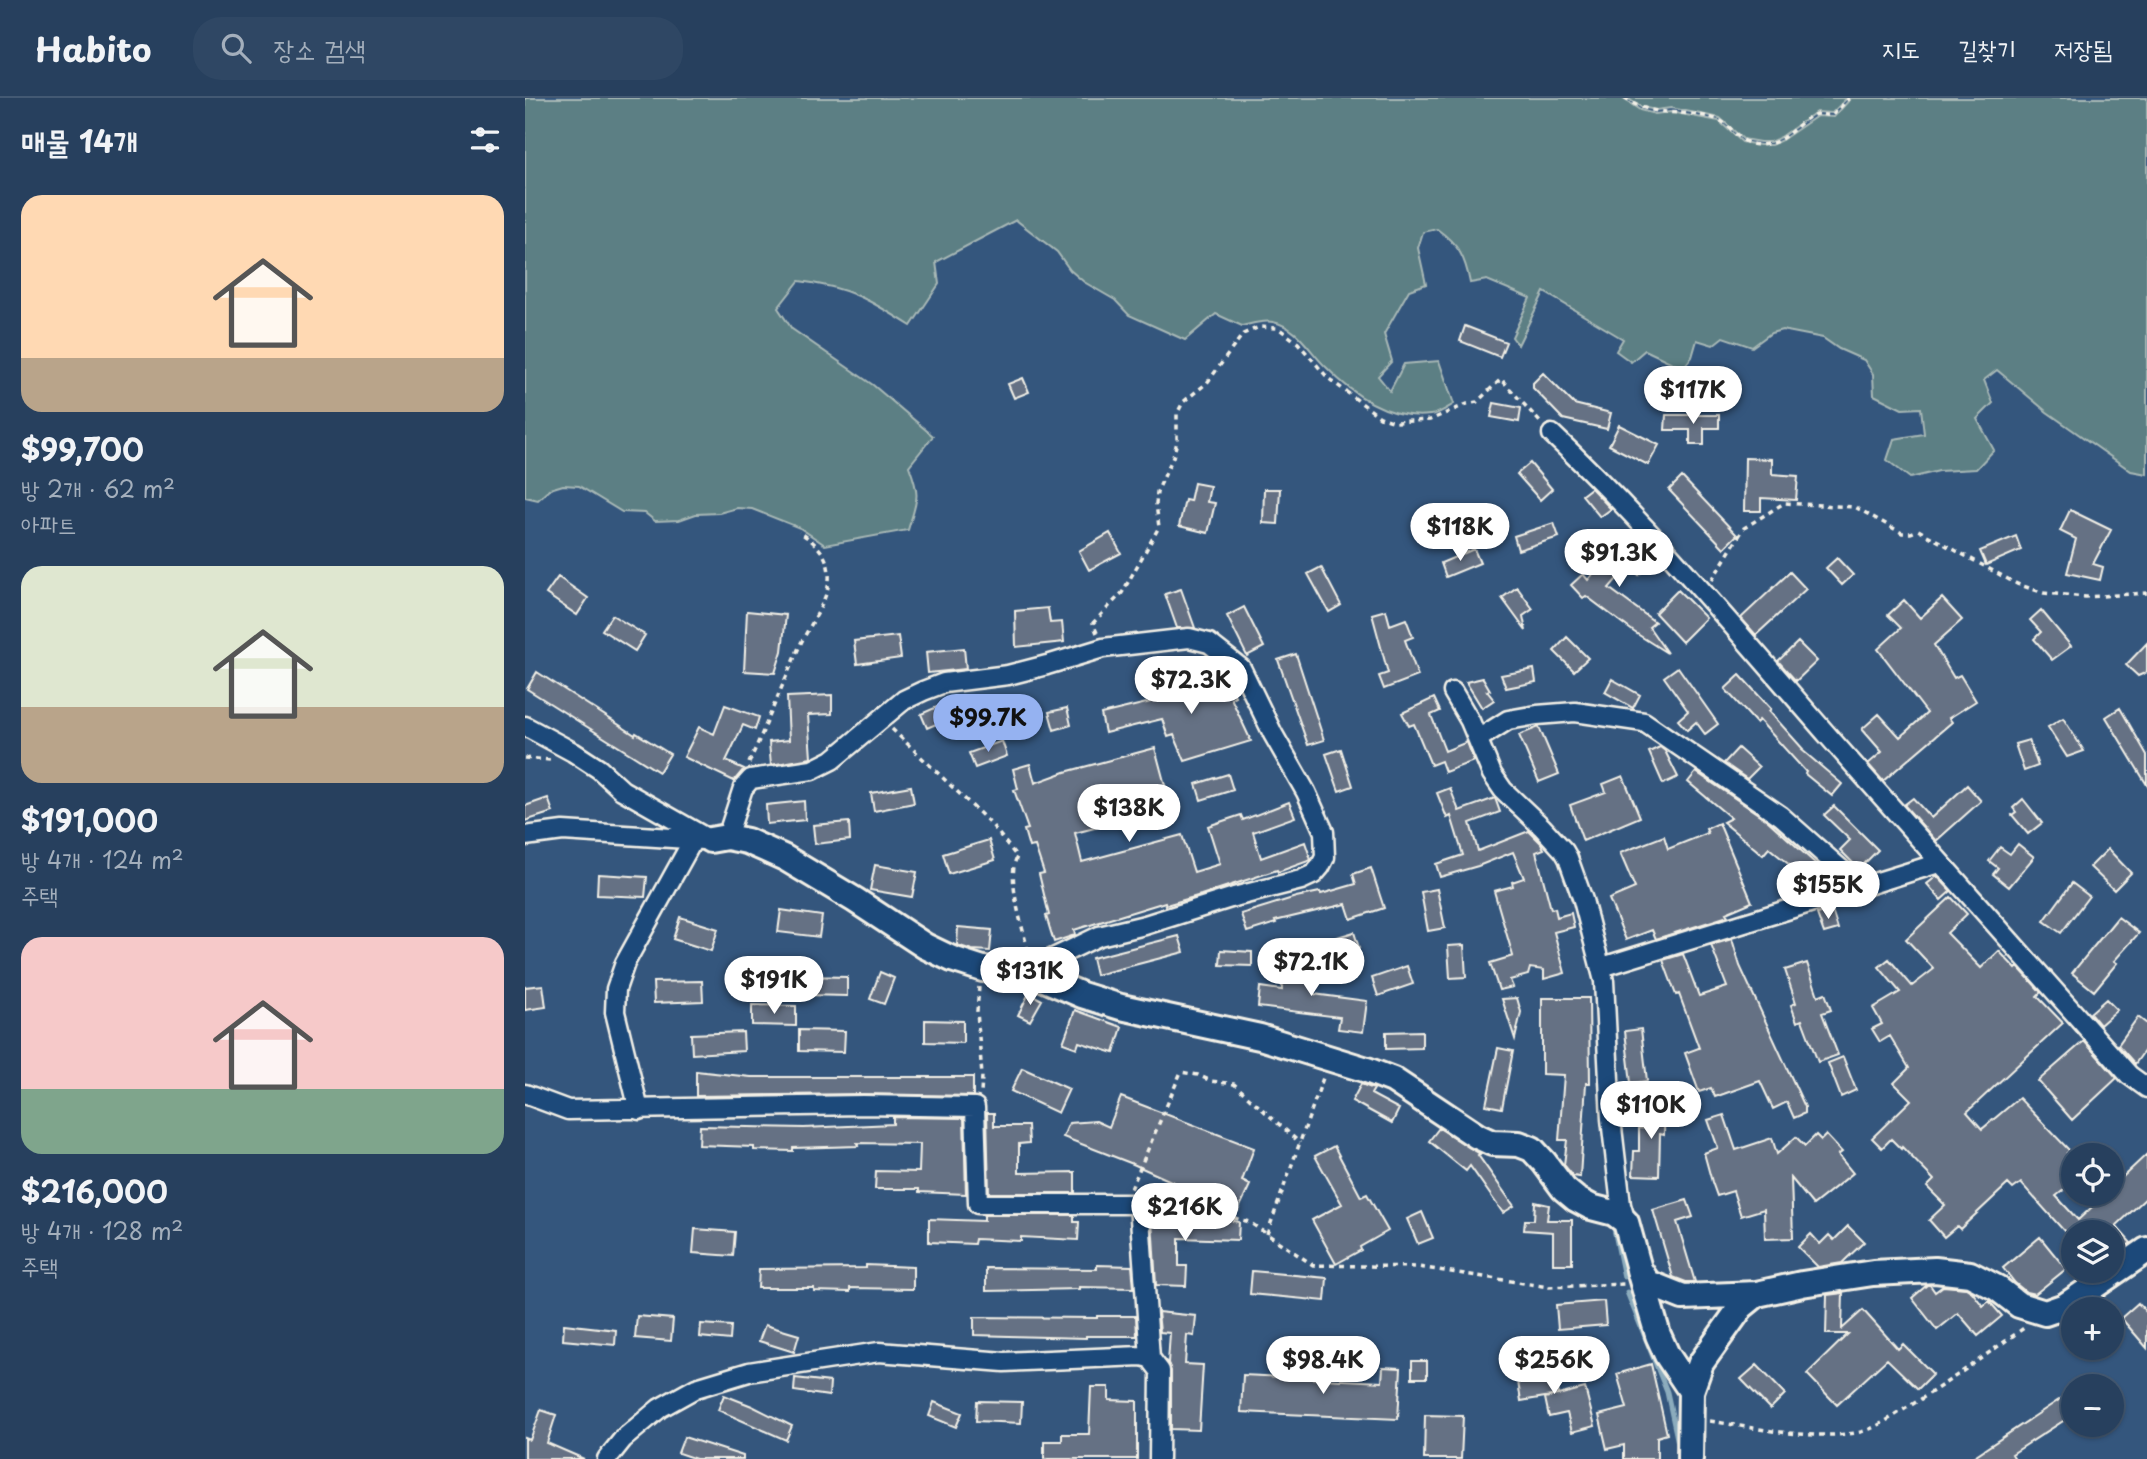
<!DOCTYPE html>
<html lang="ko">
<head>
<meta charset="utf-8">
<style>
	body { margin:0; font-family:"Playpen Sans","Poor Story",sans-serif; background:#2f4764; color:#f1f3f6; height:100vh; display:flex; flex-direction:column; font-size:26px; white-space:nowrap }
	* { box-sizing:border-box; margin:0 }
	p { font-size:23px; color:#a4afbc }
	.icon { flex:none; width:38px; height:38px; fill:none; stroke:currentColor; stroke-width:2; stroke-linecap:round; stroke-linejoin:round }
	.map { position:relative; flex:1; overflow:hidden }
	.details { display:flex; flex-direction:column; background:#27405e; width:525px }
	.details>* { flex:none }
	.fabs { position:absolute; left:1536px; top:1045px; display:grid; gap:14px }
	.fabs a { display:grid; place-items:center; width:63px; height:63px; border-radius:50%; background:#27405e; box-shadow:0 2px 5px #0004,0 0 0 2px #435973; font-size:35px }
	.price { position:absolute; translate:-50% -60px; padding:0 16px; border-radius:24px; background:#fff; color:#222; font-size:23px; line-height:46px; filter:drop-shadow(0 2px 4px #0008) }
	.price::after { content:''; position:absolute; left:50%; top:42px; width:21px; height:16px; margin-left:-10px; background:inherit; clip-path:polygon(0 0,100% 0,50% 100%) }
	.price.selected { background:#95b2f1; color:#111 }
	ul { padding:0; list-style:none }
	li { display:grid; align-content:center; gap:14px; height:371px; padding:0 21px }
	li span { display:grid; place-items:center; height:217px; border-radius:21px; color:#555 }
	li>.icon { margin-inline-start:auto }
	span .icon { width:126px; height:126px; fill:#fffc; stroke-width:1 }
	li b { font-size:30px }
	h2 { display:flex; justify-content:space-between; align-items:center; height:84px; padding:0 21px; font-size:30px }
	header { display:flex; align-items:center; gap:42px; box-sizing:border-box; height:98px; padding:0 35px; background:#27405e; border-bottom:2px solid #435973 }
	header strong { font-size:33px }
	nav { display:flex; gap:38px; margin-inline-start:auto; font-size:24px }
	.search { width:490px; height:63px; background:#2f4764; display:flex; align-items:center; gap:18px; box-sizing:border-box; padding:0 24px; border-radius:28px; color:#a4afbc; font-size:26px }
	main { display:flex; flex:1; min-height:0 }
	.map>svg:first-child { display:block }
	.green { fill:#5c7f84; stroke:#a8b8b6; stroke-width:2 }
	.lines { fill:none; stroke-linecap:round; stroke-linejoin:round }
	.stream { stroke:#8cacbd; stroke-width:5 }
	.building { fill:#657184; stroke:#f4f1e8; stroke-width:2 }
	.street-casing { stroke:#f4f1e8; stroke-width:23 }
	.secondary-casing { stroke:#f4f1e8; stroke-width:30 }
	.path { stroke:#f4f1e8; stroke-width:3.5; stroke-dasharray:5 5; stroke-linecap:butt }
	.street { stroke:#1f4a7a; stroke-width:18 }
	.secondary { stroke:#1f4a7a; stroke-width:24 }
</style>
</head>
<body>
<header>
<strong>Habito</strong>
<div class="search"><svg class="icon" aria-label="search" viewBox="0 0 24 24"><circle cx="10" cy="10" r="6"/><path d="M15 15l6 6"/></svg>장소 검색</div>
<nav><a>지도</a><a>길찾기</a><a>저장됨</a></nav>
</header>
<main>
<section class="details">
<h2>매물 14개<svg class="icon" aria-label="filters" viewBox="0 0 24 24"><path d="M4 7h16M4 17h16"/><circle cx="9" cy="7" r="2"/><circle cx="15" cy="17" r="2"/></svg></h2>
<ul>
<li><span style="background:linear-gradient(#ffd9b3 75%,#b9a48a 0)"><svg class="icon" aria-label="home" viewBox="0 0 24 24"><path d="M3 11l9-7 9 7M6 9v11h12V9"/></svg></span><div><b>$99,700</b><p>방 2개 · 62 m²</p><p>아파트</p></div></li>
<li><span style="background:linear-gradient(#dfe7d0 65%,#b9a48a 0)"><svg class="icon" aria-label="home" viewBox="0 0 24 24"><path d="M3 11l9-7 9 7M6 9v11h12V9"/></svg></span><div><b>$191,000</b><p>방 4개 · 124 m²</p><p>주택</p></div></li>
<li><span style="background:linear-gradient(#f6c9c9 70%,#7fa58c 0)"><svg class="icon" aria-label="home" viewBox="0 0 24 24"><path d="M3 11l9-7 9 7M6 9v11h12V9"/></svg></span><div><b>$216,000</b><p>방 4개 · 128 m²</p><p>주택</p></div></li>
</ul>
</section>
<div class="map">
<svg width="1622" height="1361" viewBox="0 0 1622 1361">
	<rect width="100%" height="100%" fill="#34567d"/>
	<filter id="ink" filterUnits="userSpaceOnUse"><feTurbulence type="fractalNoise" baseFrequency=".0143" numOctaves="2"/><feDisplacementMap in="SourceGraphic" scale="14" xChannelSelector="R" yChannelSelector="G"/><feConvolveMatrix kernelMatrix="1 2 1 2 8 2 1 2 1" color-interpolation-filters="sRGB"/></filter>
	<g filter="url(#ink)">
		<path class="green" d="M0 0H1097L1115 12 1130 16 1145 14 1194 23 1217 44 1235 47H1246L1257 42 1292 18 1309 19 1326 0H1622V376L1606 373 1522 314 1472 272 1459 282 1468 305 1452 321 1469 352 1451 371 1414 373 1385 380 1362 362 1369 341 1399 336 1396 310 1377 311 1349 297 1348 276 1339 262 1314 251 1298 240 1257 232 1246 235 1227 249 1198 239 1188 247 1172 242 1167 259 1158 270 1120 252 1106 264 1091 253 1098 241 1019 194 993 247 987 239 1005 200 962 182 945 185C940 159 934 147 912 131L898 134 893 150 901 186 884 192 859 236 867 263 853 278 865 293 879 266 914 263 929 306C922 310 913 317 905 317 863 322 828 297 801 269 784 253 773 229 748 224 737 222 727 226 717 228L691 216 660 242 604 217 590 202 559 184 545 172 532 154 491 122 411 164 414 186 386 228C345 202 324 189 274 183L253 210 267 231 348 287 408 338 384 368C396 400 392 401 383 432L300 447 275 430 227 411 212 410 194 415 171 416 154 422 130 423 120 415 97 414 54 388 38 387 25 391 13 402 0 399Z
			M1102 0H1322L1307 15 1291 14 1256 39 1245 44H1235L1218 41 1195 20 1146 10 1131 12 1116 9Z"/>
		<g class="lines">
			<path class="stream" d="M1088 1126 1099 1179
				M1102 1194 1142 1294 1154 1350"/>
		</g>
		<path class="building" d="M940 228 981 244 975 259 935 243Z
			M1018 275 1049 306 1086 315 1082 331 1038 321 1008 290V285Z
			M498 280 504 294 489 300 483 286Z
			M969 305 996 310 994 324 966 319Z
			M1141 317H1194V330H1179V347H1165V332H1140Z
			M1094 327 1134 347 1123 367 1084 347Z
			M1220 360 1247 361V376L1273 378 1271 402 1236 400V413H1219Z
			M1005 365 1027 391 1015 402 992 376Z
			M1157 379 1212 437 1199 450 1144 392Z
			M669 385 685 388 682 404 690 405 683 435 654 428 660 402 665 403Z
			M1066 390 1086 411 1075 419 1057 397Z
			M739 391H755L753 426 738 425Z
			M1545 412 1586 432 1568 466 1578 469 1575 482 1542 475 1551 441 1535 433Z
			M1029 425 1034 439 993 452 989 438Z
			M585 435 596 455 564 472 554 453Z
			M1099 438 1127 462 1114 477 1103 468 1084 490 1130 524 1124 529 1142 555 1109 534 1061 498 1058 500 1046 487 1058 476 1063 482Z
			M1491 438 1496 452 1461 467 1455 453Z
			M949 451 955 465 921 479 916 465Z
			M1312 460 1328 477 1317 487 1301 470Z
			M796 469 816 507 804 514 783 476Z
			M1265 474 1281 491 1231 537 1216 520Z
			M33 479 63 500 52 517 21 496Z
			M992 489 1008 511 998 518 1001 533 977 500Z
			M656 491 670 530H652L640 496Z
			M1153 492 1181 520 1157 544 1130 515Z
			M1417 500 1437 522 1409 547 1429 580 1435 577 1451 603 1424 620 1427 624 1358 683 1343 666 1357 654 1337 631 1354 616 1375 639 1402 615 1353 551 1376 530 1363 517 1379 502 1395 520Z
			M719 509 739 549 722 558 702 518Z
			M523 510 525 525 537 524 539 544 491 549 490 513Z
			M861 512 865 527 881 521 888 539 880 542 893 578 859 591 854 578 863 575 847 516Z
			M1516 512 1546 548 1527 562 1509 541 1516 534 1505 522Z
			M222 513 261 517 257 553 250 575 219 573Z
			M87 517 120 537 110 553 77 532Z
			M373 538 376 560 332 566 329 543Z
			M1042 539 1063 560 1049 573 1029 553Z
			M1273 544 1292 563 1271 583 1253 563Z
			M1622 545V574L1613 578 1601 567Z
			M439 550 441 571 403 575 401 554Z
			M771 556 799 642 783 647 753 562Z
			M691 565 698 570 710 598 706 600 726 643 660 663 649 637 643 639 637 621 580 635 576 616 630 603V601L683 583 678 571Z
			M1153 569 1193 626 1180 636 1171 624 1162 632 1153 622 1163 613 1139 579Z
			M1009 571 1011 584 981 590 976 577Z
			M12 574 110 637 111 635 145 656 134 674 2 591Z
			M1215 577 1246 611 1244 613 1278 651 1277 652 1317 686 1307 698 1280 676 1281 674 1234 622 1231 625 1200 591Z
			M958 580 965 592 962 593 969 602 957 610 941 584Z
			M1087 581 1115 597 1108 610 1080 594Z
			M307 597V616L283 617 286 660 246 667 244 644 264 642 262 599Z
			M909 600 915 613 906 617 920 653 942 644 949 663 920 674 916 663 906 667 889 626 884 628 877 615Z
			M428 602 435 616 402 630 396 616Z
			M200 607 234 619 230 632 218 627 201 663 219 671 209 683 159 659 174 629 189 636Z
			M542 610 546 627 529 632 524 614Z
			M1595 610 1622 657V687L1581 619Z
			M1538 620 1559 653 1542 659 1523 629Z
			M1014 629 1034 676 1014 684 994 637Z
			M1504 642 1513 668 1499 673 1490 646Z
			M477 643 482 658 450 670 444 655Z
			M1135 649 1140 653 1153 679 1138 686 1124 654Z
			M630 650 645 706 601 720V722L550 735 557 764 657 737 669 774 695 766 683 728 716 717 718 722 764 704 770 719 728 734 736 760 780 744 786 762 753 774 752 772 676 797 641 807 640 804 549 832 550 837 529 844 521 818 524 817 514 776 519 775 510 748 504 749 499 732 503 731 489 692 493 691 488 671 505 666 510 685 540 674Z
			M1213 650 1234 669 1222 681 1199 665Z
			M816 651 828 688 814 693 801 656Z
			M1171 674 1242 722 1301 775 1290 788 1244 750 1238 757 1198 724 1206 720 1163 684Z
			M703 676 708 692 676 702 671 686Z
			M1098 678 1115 719 1058 743 1045 707 1081 694 1078 686Z
			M1442 687 1456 703 1411 743 1379 707 1388 700 1406 720Z
			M386 688 389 705 349 713 346 695Z
			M925 690 934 713 970 700 975 714 945 725 953 753 1004 733 1016 745 1019 751 1011 754 1026 811 1030 810 1032 819 1046 815 1049 829 1029 834 1040 875 1019 881V872L1005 870 1003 877 985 882 988 889 974 892 965 865 988 858 969 793 988 788 987 784 999 780 988 754 953 768 915 779 911 766 938 757 926 718 922 720 912 695Z
			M23 700 28 714 0 723V708Z
			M1498 701 1517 725 1503 736 1487 717 1491 714 1488 710Z
			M279 703 280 722 242 726 241 707Z
			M1309 708 1353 752 1334 771 1315 752 1325 742 1299 717Z
			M324 724 325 742 290 746 288 727Z
			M1194 725 1227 804 1201 815 1203 818 1131 841 1127 832 1101 842 1084 801 1110 790 1095 755 1139 738 1143 751 1183 735 1181 731Z
			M464 742 470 762 424 776 418 756Z
			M1493 746 1509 759 1484 789 1468 776 1473 770 1464 763 1475 749 1485 756Z
			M1583 751 1606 775 1589 792 1565 769Z
			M350 767 392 774 387 799 345 792Z
			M846 770 859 810 826 821 821 806 750 823 751 825 722 834 716 816 771 799 795 794 796 796 831 786 828 776Z
			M73 776 122 779 120 799 72 797Z
			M1412 778 1426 793 1416 802 1402 786Z
			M1547 785 1564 798 1536 835 1519 823Z
			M912 791 920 830 903 833 896 794Z
			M1426 799 1442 816 1422 835 1456 870 1474 853 1491 871 1493 869 1516 894 1512 898 1538 925 1442 1014 1457 1031 1494 1000 1545 1053 1542 1055 1549 1064V1084L1531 1098 1553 1122 1581 1096H1587V1089L1622 1056V1099L1591 1128 1606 1145 1587 1158V1132L1585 1134H1540L1496 1085 1488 1091 1483 1086 1435 1131 1432 1128 1419 1139 1404 1122 1420 1107 1402 1089 1409 1082 1377 1049 1376 1051 1366 1041 1357 1050 1347 1040 1386 1002 1369 985 1384 970 1365 938 1355 944 1347 931 1357 926 1348 910 1375 894 1354 869 1364 861 1387 888 1409 871 1381 841Z
			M256 812 297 818 294 839 253 834Z
			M1307 812 1313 831 1299 835 1292 816Z
			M155 819 193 831 186 853 148 841Z
			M1593 819 1614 835 1589 863 1592 865 1569 893 1547 875Z
			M433 829 467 832 465 853 447 852 432 847Z
			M829 834 834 850 800 860 796 844Z
			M654 838 659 854 571 877 567 860Z
			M1207 841 1215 868 1280 1009V1015L1269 1020 1262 1004 1248 1011 1235 983 1190 999 1186 990 1174 994 1160 955 1174 950 1154 896 1151 897 1138 862 1158 856 1174 898 1202 889 1186 847Z
			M939 847 941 879 925 880 923 848Z
			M696 852 727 854V868L695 867Z
			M788 863 789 896 842 903 838 934 813 931 815 919 733 909 735 889 757 892 756 864Z
			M1282 865 1293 898 1300 895 1306 912 1297 915 1313 957 1293 964 1277 922 1272 924 1266 907 1271 905 1260 872Z
			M882 868 888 886 853 898 847 880Z
			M355 874 369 880 359 906 345 901Z
			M280 878 322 879V898L279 897Z
			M177 883 178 903 129 905 128 884Z
			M18 887 21 909 0 912V889Z
			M504 895 517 902 505 923 493 917Z
			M992 900 996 914 990 941 977 901Z
			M1017 900H1064L1065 985H1061L1055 1079 1048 1078 1039 1067 1042 1042H1034L1039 977 1017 976Z
			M1581 901 1592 912 1575 927 1565 915Z
			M227 907 271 908V928L227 927Z
			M550 912 597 929 589 955 554 944 552 950 538 945Z
			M1613 919 1622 926V949L1610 966 1593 947Z
			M400 922 438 923V945L400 944Z
			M1116 931 1122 983 1106 985 1100 933Z
			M274 932 320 933 319 954 274 953Z
			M897 933V950L861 951V934Z
			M218 934 219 953 167 956 166 936Z
			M1559 943 1592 980 1547 1022 1513 983Z
			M973 950 988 953 977 1010 961 1007Z
			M1318 959 1331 992 1316 999 1303 965Z
			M497 970 544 991 533 1015 486 993Z
			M171 973 226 979H448V998L338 996 171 998Z
			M836 986 849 991 846 996 874 1011 867 1025 827 1003Z
			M596 999 729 1050 717 1083 725 1087 713 1113 608 1066 538 1039 544 1025 571 1023 584 1029Z
			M1125 1000H1140L1139 1037 1135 1036 1134 1078 1108 1077 1109 1053H1114V1030L1124 1031Z
			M462 1015H469V1028H503L504 1045 494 1046V1075L550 1074V1095H464Z
			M1199 1017 1211 1052 1247 1040 1252 1056 1271 1039 1280 1048 1291 1037 1296 1042 1301 1037 1317 1054 1313 1057 1328 1075 1288 1107 1266 1080 1268 1140 1240 1141 1239 1111 1216 1118 1208 1093 1192 1098 1187 1084 1179 1055 1193 1050 1183 1022Z
			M368 1019 439 1020 441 1096 394 1094V1091H350L351 1073 394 1074 395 1046 332 1045 333 1048 268 1050V1053L229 1052V1049L174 1047 175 1028 279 1030 368 1026Z
			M914 1030 955 1056 953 1057 989 1108 978 1115 945 1068 941 1073 904 1043Z
			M809 1048 836 1099 842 1096 863 1133 835 1149 836 1152 811 1166 787 1122 817 1106 790 1058Z
			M1162 1102 1168 1119 1152 1124 1170 1184H1161L1148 1179 1128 1112Z
			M1010 1104 1024 1107 1022 1122H1047V1166H1028V1134L999 1132 1000 1122H1009Z
			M897 1114 908 1140 893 1146 882 1121Z
			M459 1117H549V1124H554L553 1142 496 1139V1143L450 1141 449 1146 404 1144V1121L459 1123Z
			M710 1119 708 1123 714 1124 713 1142 654 1140V1168H662L661 1188 631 1187 627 1122Z
			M1323 1128 1339 1144 1317 1165 1293 1169 1273 1149 1286 1136 1295 1146 1304 1137 1309 1142Z
			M170 1131 210 1134 208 1158 168 1155Z
			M1515 1139 1541 1171 1510 1196 1501 1194 1490 1185 1478 1170Z
			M341 1167 388 1169V1191L325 1190V1194L289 1193V1190H233L234 1171 341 1170Z
			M572 1167 607 1168 609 1190 554 1189V1191L461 1193V1170L572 1171Z
			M727 1173 802 1180 800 1203 725 1196Z
			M1402 1187H1405L1410 1194 1418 1188 1441 1190 1447 1194 1458 1208 1464 1203 1477 1218 1453 1238 1433 1215 1412 1232 1387 1200Z
			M1318 1195 1317 1231 1338 1212 1373 1251 1378 1246 1408 1276 1393 1291 1362 1261 1312 1307 1282 1276 1323 1236H1301L1302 1197Z
			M1079 1203 1081 1227 1033 1231 1031 1207Z
			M1613 1205 1622 1215V1250L1596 1220Z
			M633 1214 671 1218 669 1238 662 1237 660 1266 678 1267 674 1332 646 1331V1273L643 1265 645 1235 635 1234Z
			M112 1218 148 1221 146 1243 110 1240Z
			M572 1218H611L612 1238H561V1240L449 1237V1219L572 1220Z
			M39 1226 91 1232 90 1247 38 1242Z
			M176 1226 206 1228 205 1242 175 1239Z
			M240 1227 274 1237 269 1254 234 1243Z
			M1009 1261 1012 1278 1029 1275 1033 1297 1060 1290 1070 1328 1047 1334 1042 1315 1024 1319 1020 1300 1032 1297 996 1303 990 1264Z
			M887 1263H902V1280H887Z
			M1126 1266 1142 1336 1132 1339V1361H1099V1347L1082 1351 1074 1317 1102 1310 1092 1276Z
			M1232 1267 1260 1296 1245 1311 1216 1281Z
			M858 1269 876 1270 873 1321 716 1314 718 1277 857 1284Z
			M270 1280 305 1284 304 1298 269 1293Z
			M566 1289H584V1302L612 1303V1361H519V1343H537V1336H564Z
			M1549 1292V1316L1487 1356 1490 1361H1445Z
			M199 1297 227 1308 267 1328 261 1342 193 1312Z
			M452 1303 497 1304 496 1325 451 1323Z
			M409 1304 437 1315 431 1329 404 1318Z
			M16 1312 31 1317 22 1345 59 1361H0V1340L5 1342Z
			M900 1317 938 1318 936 1361H899Z
			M159 1339 218 1358V1361H171L153 1355Z"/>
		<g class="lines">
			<defs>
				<path id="street" d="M1027 336C1127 430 1215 537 1305 640 1404 753 1505 864 1604 977L1622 990
					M928 594 945 623 967 676 978 692 1017 729 1039 753 1043 760 1058 802 1079 883 1086 1021 1096 1107 1101 1124
					M0 628 48 654 74 671 97 692 185 742
					M953 641 983 622 1012 617 1050 614 1119 624 1256 718 1336 789
					M0 738 38 733 178 742
					M202 739 218 690 226 681 287 672 307 662 379 602 398 593 419 585 483 577 522 567 578 550 664 540 684 545 716 570 748 636 781 694 799 734 800 759 795 769 789 776 776 782 709 799 620 827 574 838 501 873
					M1077 869 1414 765
					M0 996 43 1012 338 1007 450 1009 453 1106H614L625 1260
					M114 1012 90 914 91 891 100 865 168 742
					M82 1361 98 1341 135 1310 171 1290 224 1274 354 1254 479 1264 616 1258 625 1260 635 1273 634 1361"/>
				<path id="secondary" d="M185 742 202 739 222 743 260 760 330 802 400 848 427 861 458 871 501 873 557 897 596 909 735 939 842 972 868 982 952 1038 967 1045 994 1046 1007 1051 1019 1064 1039 1091 1051 1101 1066 1109 1089 1115 1101 1124 1114 1171 1123 1185 1158 1199 1232 1196
					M1114 1172 1133 1237 1142 1257 1166 1293
					M1165 1361 1166 1293 1176 1265 1216 1209 1232 1196 1277 1186 1348 1175 1410 1172 1445 1176 1472 1190 1494 1207 1520 1215 1540 1208 1622 1152"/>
			</defs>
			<use href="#street" class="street-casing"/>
			<use href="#secondary" class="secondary-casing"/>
			<path class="path" d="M1099 0C1129 21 1158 10 1191 21 1211 27 1213 54 1247 45 1263 41 1279 18 1292 16 1297 16 1303 18 1308 17L1324 0
				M1187 482 1219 430 1259 405 1330 409 1377 435H1386L1393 432 1492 486 1519 495 1561 499 1622 495
				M572 535 568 525 597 495 634 429 631 406 632 394 648 359 652 344V316L658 304 682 285 718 236 734 229 753 230 773 245 803 280 855 319 870 324 905 322 942 306 952 304 976 281 1016 325
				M367 631 467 727 492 759C481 779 498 830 503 853
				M0 660 26 662
				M224 665C242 625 258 585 276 545 286 525 306 498 304 476 303 456 290 444 274 434
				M454 889 452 913 457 978 456 996
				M606 1091 656 974 673 977 686 983 709 986 775 1045
				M630 1107 676 1111 724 1124 788 1167 894 1169 1024 1189 1099 1186
				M742 1136 798 980
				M1185 1323C1230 1330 1285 1342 1330 1335 1347 1333 1364 1321 1378 1312 1420 1287 1459 1258 1499 1230"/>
			<use href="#street" class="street"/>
			<use href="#secondary" class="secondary"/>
		</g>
	</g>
</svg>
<div class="fabs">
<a><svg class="icon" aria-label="locate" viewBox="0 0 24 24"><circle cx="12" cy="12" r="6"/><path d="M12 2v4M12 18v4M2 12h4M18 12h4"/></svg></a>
<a><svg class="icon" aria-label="layers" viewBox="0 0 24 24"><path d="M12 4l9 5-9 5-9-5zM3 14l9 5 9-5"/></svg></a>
<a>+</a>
<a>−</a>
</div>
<b class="price" style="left:1168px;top:328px">$117K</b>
<b class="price" style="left:935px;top:465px">$118K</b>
<b class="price" style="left:1094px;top:491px">$91.3K</b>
<b class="price" style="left:666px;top:618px">$72.3K</b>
<b class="price selected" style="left:463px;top:656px">$99.7K</b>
<b class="price" style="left:604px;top:746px">$138K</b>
<b class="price" style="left:1303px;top:823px">$155K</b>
<b class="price" style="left:786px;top:900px">$72.1K</b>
<b class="price" style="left:505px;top:909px">$131K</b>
<b class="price" style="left:249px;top:918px">$191K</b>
<b class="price" style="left:1126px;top:1043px">$110K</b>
<b class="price" style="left:660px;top:1145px">$216K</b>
<b class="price" style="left:798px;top:1298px">$98.4K</b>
<b class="price" style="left:1029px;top:1298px">$256K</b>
</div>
</main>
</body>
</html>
